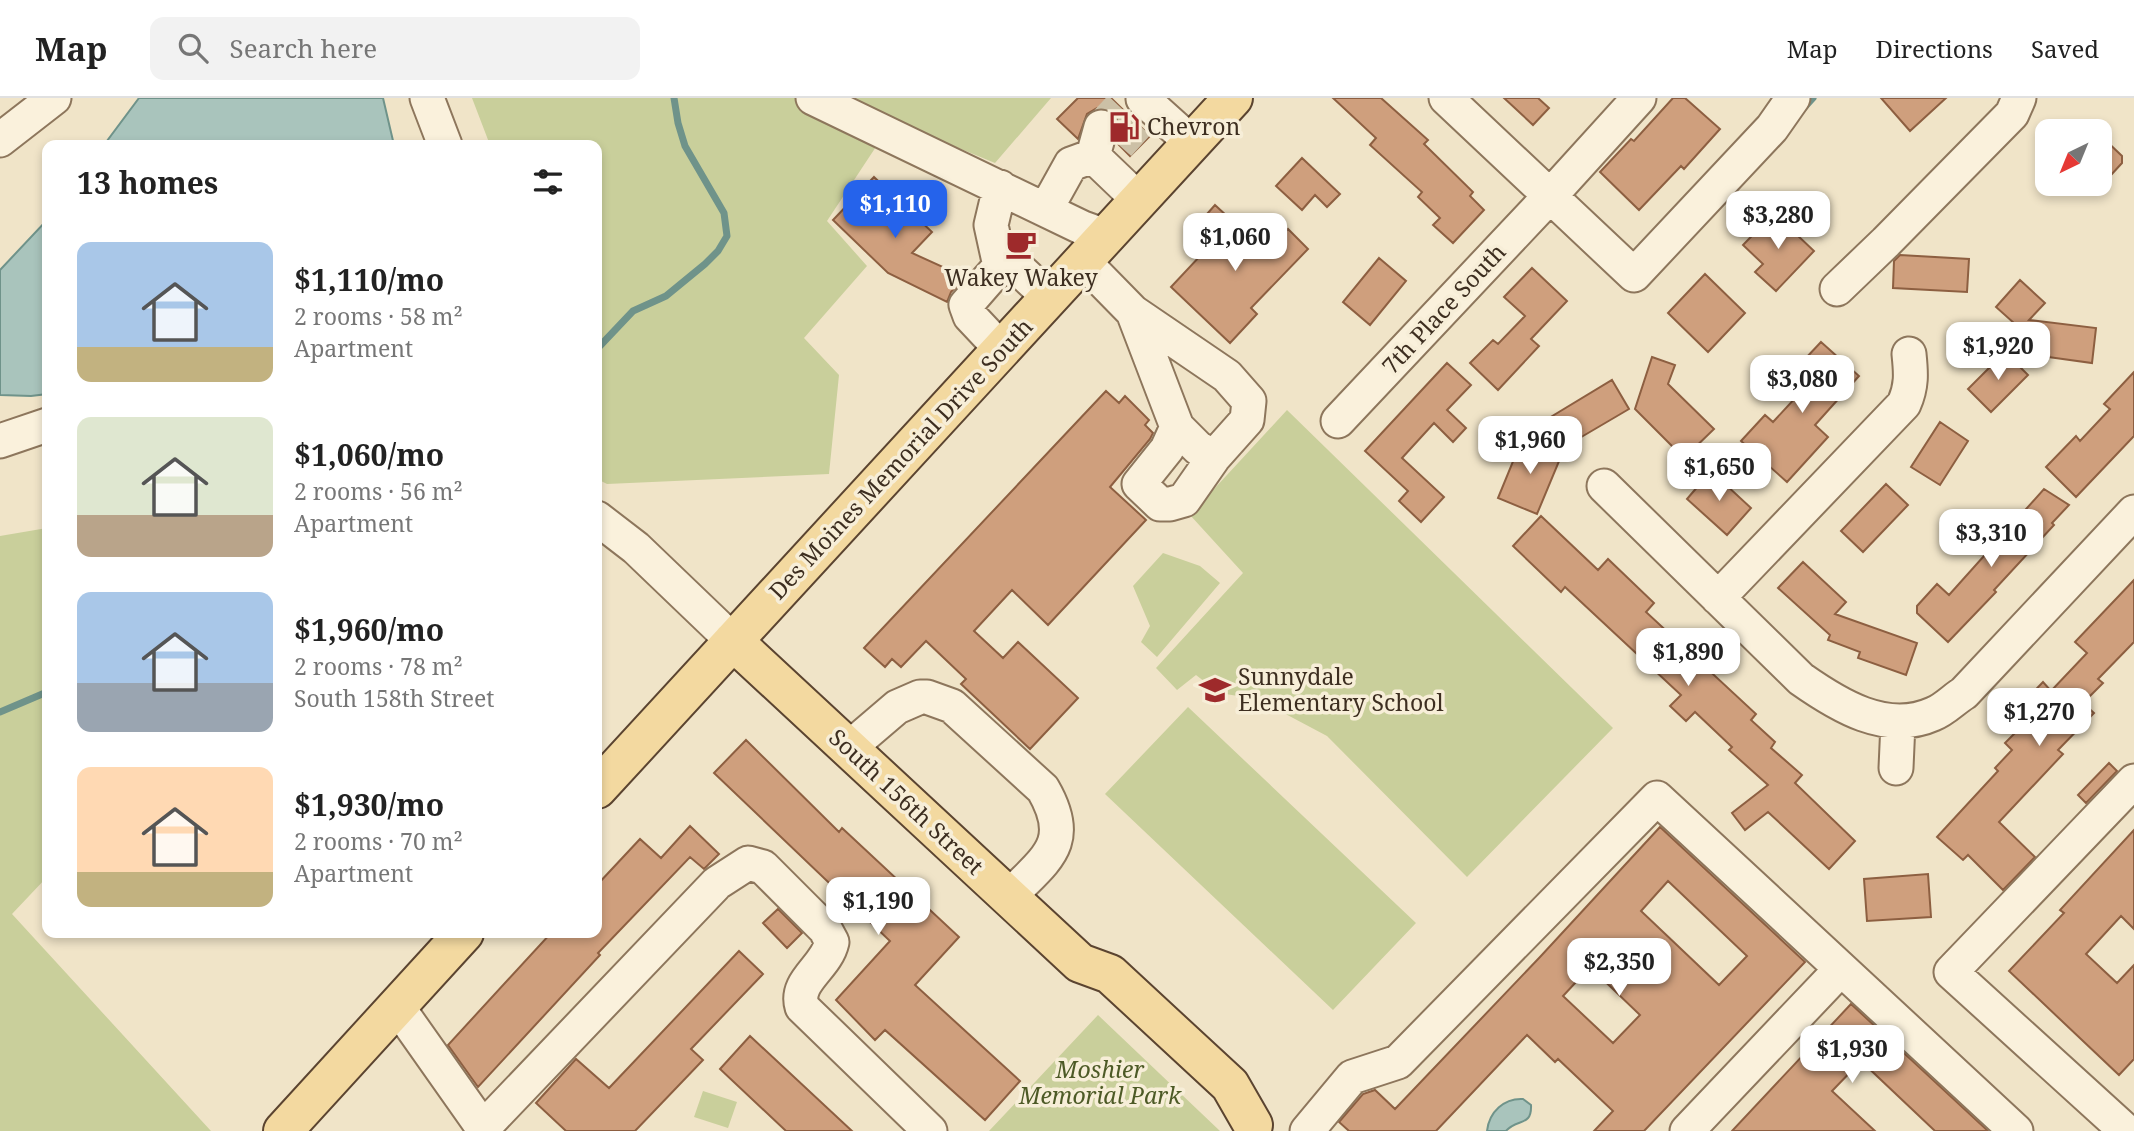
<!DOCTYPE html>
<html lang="en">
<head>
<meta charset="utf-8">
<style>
	body { margin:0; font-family:"Noto Serif",serif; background:#f2f2f2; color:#222; height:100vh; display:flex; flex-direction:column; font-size:26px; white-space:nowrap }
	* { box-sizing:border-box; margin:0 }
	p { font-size:23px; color:#767676 }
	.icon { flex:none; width:38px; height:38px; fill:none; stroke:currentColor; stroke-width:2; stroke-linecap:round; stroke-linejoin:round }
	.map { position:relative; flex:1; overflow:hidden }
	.drawer { position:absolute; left:42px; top:42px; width:560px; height:798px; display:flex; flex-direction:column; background:#fff; border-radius:14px; box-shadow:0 4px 10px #0003 }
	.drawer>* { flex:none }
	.needle { width:46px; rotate:223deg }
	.fabs { position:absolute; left:2035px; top:21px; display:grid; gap:14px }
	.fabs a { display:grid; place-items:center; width:77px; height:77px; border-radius:14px; background:#fff; box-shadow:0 4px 10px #0003; font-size:35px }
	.price { position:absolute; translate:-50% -60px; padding:0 16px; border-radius:14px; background:#fff; color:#222; font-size:23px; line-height:46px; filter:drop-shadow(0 2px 4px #0008) }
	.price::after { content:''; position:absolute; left:50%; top:42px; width:21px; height:16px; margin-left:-10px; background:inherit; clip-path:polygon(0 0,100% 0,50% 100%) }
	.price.on { background:#2563eb; color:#fff }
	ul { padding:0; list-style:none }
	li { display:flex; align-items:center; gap:21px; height:175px; padding:0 35px }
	li span { display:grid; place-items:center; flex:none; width:196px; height:140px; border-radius:14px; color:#555 }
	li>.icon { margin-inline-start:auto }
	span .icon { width:84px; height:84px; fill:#fffc; stroke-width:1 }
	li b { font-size:30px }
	h2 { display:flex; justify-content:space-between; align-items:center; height:84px; padding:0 35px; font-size:30px }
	header { display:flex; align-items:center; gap:42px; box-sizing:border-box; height:98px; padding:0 35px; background:#fff; border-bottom:2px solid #e0e0e0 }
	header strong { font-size:33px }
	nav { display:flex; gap:38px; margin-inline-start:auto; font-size:24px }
	.search { width:490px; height:63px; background:#f2f2f2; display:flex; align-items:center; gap:18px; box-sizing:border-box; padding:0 24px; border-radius:14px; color:#767676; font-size:26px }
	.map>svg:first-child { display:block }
	.green { fill:#c9cf9b }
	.water { fill:#a9c4bc; stroke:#6f938a; stroke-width:2 }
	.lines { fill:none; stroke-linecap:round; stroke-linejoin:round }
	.stream { stroke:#6f938a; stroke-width:7 }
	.building { fill:#cf9f7d; stroke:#8d5f41; stroke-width:2; fill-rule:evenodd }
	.minor-tunnel { stroke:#ccc0a6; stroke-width:33; stroke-dasharray:33 17; stroke-linecap:butt }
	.minor-casing { stroke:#8d765c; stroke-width:37 }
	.major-casing { stroke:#5b4430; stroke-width:42 }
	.minor { stroke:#faf1dc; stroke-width:33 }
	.major { stroke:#f3d9a0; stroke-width:38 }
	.labels { text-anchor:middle; stroke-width:7; stroke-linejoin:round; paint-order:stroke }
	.poi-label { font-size:23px; fill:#3d2e20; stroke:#f7eed8; text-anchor:start }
	.street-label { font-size:23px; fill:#3d2e20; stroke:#f7eed8 }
	.park-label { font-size:23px; font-style:italic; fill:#4d5a26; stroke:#f7eed8 }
</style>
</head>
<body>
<header>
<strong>Map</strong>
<div class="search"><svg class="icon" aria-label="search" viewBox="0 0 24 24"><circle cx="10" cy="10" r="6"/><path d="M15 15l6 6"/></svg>Search here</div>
<nav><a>Map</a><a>Directions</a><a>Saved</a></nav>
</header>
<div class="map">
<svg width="2134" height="1033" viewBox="0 0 2134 1033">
	<rect width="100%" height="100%" fill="#f0e4c8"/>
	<path class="green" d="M472 0H1051L995 65 893 23 827 123 867 168 804 240 839 277 829 376 607 386 597 381V47H490Z
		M1287 312 1613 630 1467 779 1327 638 1257 601 1219 595 1196 577 1177 592 1156 570 1243 475 1190 417Z
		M47 430V779L12 816 211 1033H0V438Z
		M1163 455 1200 468 1220 485 1157 559 1141 544 1150 528 1133 488Z
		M1188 609 1416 825 1333 912 1105 696Z
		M1098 917 1220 1033H989Z
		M703 993 737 1004 728 1030 694 1019Z"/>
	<path class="water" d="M139 0H383L394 47H104Z
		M47 122V296L31 298 0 297V172Z
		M1523 1001 1531 1007C1532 1029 1517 1020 1506 1033H1487C1489 1014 1504 1000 1523 1001Z"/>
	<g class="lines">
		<path class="stream" d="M1803 11 1813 0
			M597 251 633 213 666 198 705 166 718 153 727 138 724 115 685 48 678 25 674 0
			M0 614 47 594"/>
	</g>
	<path class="building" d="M1078 0H1111L1150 38 1130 58 1117 45 1120 25 1115 16 1107 11 1097 10 1087 16 1078 41 1057 21Z
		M1333 0H1381L1428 42 1424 46 1473 94 1470 98 1484 112 1453 145 1433 127 1440 120 1418 99 1422 94 1370 47 1376 40Z
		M1504 0H1538L1549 10 1533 27Z
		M1673 0H1685L1720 31 1684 71 1681 68 1639 112 1600 74 1631 41 1634 43Z
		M1881 0H1946L1910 33Z
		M2100 37 2122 58V65L2100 89Z
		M1302 60 1340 96 1327 109 1315 97 1302 112 1276 88Z
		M874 79 932 134 912 155 965 179 951 194 947 204 888 175 833 122Z
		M1215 107 1255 144 1264 135 1274 145 1288 131 1308 151 1251 210 1257 216 1230 245 1171 189 1216 141 1199 125Z
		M1774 115 1814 153 1776 193 1755 174 1763 166 1743 147Z
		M1900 157 1969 161 1967 194 1893 190 1894 163Z
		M1379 160 1406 183 1370 227 1343 204Z
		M1532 170 1567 203 1531 241 1539 248 1498 292 1470 265 1493 242 1498 246 1525 218 1504 199Z
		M1705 176 1745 215 1708 254 1668 215Z
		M2020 182 2045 205 2029 222 2096 230 2092 265 2005 253 2024 234 1996 209Z
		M1821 244 1859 278 1815 327 1828 339 1787 384 1741 343 1765 317 1773 324 1798 297 1791 291 1812 268 1805 261Z
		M2005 254 2028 277 1991 314 1968 291Z
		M1652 259 1675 267 1668 286 1714 331 1684 360 1635 311Z
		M1447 265 1471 287 1447 312 1466 330 1453 344 1434 325 1402 360 1444 399 1421 424 1399 403 1408 393 1365 353Z
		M2134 274V338L2076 399 2046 369 2076 338 2080 343 2110 311 2104 306Z
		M1612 282 1629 311 1566 348 1549 320Z
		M1106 293 1119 305 1125 298 1149 322 1145 327 1153 335 1150 341 1110 389 1146 422 1048 527 1012 492 974 533 1003 560 1018 544 1078 600 1030 651 961 586 966 581 926 543 901 569 892 561 885 569 864 550Z
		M1940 324 1968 343 1940 387 1911 369Z
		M1523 339 1562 356 1537 416 1498 400Z
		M1711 373 1751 410 1727 437 1687 401Z
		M1886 386 1908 407 1863 454 1841 433Z
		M2044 391 2069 407 2052 425 2054 427 1994 492 1996 494 1948 544 1917 515V508L1937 486 1949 497Z
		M1541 418 1598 472 1608 461 1654 505 1646 514 1756 616 1751 622 1775 644 1771 650 1802 677 1795 685 1855 743 1829 771 1768 714 1745 732 1732 715 1768 687 1729 652 1732 649 1695 614 1686 623 1670 608 1681 597 1565 489 1561 494 1513 448Z
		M1803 464 1846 504 1835 516 1917 545 1906 577 1858 560 1860 554 1828 542 1830 537 1778 490Z
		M2134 482V544L2098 581 2103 585 2083 605 2094 615 2058 652 2063 656 1999 724 2035 759 2003 792 1968 757 1963 762 1937 739 1998 673 1995 670 2012 652 2005 645 2032 618 2021 607 2043 584 2051 593 2087 555 2075 544Z
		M746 642 839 734 842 730 959 839 915 887 1020 983 985 1022 885 932 875 942 836 902 890 843 714 675Z
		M2109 665 2117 673 2086 705 2078 697Z
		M690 728 719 756 704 771 690 759 598 855 600 857 478 989 448 947 551 835H597V787L640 741 661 760Z
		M1660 729 1805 864 1644 1033H1594L1613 1013 1558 961 1555 964 1527 937 1436 1033H1349L1339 1024 1363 996 1375 992 1395 1011 1540 859ZM1668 783 1747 858 1719 887 1641 813ZM1590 869 1640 917 1613 945 1563 898Z
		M2134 732V831L2121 818 2086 856 2117 885 2134 867V961L2119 977 2009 873 2064 815 2060 812Z
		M1928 776 1931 819 1867 823 1864 781Z
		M778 811 802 835 787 850 763 825Z
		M739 853 763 876 691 951 703 962 635 1033H566L536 1005 576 961 609 990Z
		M1851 906 1988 1033H1935L1861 963 1832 993 1875 1033H1732Z
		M750 938 852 1033H786L720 971Z"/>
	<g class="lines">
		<path class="minor-tunnel" d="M1101 29 1120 9
			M1119 47 1138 26"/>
		<defs>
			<path id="minor" d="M427 0 445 47
				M813 0 1083 130 1108 139
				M1446 0 1634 177 1772 30 1793 0
				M1143 1 1192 45
				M0 42 54 0
				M1093 58 1101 29
				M1000 89 991 127 1000 168
				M1046 111 1071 66 1093 58 1140 103
				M1084 164 1133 214
				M1837 191 1886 144 2012 16 2019 0
				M1002 252 970 218 966 207 1000 168 1022 174 1050 200
				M1338 323 1550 98 1639 0
				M1177 329 1167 351 1139 386 1160 406H1170L1184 402 1214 359 1247 322 1249 303 1227 278 1133 214 1177 329 1198 350 1214 359
				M0 343 47 327
				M1604 388 1801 581C1838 607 1886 637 1933 616 1944 612 1954 601 1964 595L2134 414
				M597 420 636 450 733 543
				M1718 500 1904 306C1912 288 1911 275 1909 256
				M849 650 897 609 920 599H927L952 608 1043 691C1075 746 1045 761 1009 799
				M1896 670 1898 625
				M397 908 483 1030
				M484 1033 483 1030 717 785 748 765 763 769 825 831 832 844C826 870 794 883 802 909L930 1033
				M1307 1033 1352 979 1398 964 1657 700 2016 1033
				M1687 1033 1841 871
				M2126 1033 1951 874 2134 683"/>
			<path id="major" d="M733 543 1080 865 1110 876 1230 987 1253 1027
				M597 691 1233 0
				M283 1033 464 835"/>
		</defs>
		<use href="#minor" class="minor-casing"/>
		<use href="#major" class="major-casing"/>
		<use href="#minor" class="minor"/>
		<use href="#major" class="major"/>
	</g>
	<defs>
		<symbol id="fuel-bare" viewBox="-9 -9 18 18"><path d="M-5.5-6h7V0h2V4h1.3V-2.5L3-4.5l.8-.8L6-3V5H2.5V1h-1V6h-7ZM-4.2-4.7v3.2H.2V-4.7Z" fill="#9e2a2b" stroke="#f7eed8" stroke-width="2.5" paint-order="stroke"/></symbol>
		<symbol id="cafe-bare" viewBox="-9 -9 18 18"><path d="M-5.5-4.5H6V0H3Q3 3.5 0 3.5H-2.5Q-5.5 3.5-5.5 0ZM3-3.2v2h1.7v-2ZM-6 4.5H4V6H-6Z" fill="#9e2a2b" stroke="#f7eed8" stroke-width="2.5" paint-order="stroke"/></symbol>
		<symbol id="school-bare" viewBox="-9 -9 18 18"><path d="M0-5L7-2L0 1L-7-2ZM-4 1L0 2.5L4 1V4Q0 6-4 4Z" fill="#9e2a2b" stroke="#f7eed8" stroke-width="2.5" paint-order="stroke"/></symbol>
	</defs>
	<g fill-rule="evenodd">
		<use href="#fuel-bare" x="1102" y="7" width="44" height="44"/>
		<use href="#cafe-bare" x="999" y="124" width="44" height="44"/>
		<use href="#school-bare" x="1193" y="570" width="44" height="44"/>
	</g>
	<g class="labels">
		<g class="poi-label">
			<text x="1147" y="37">Chevron</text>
			<text x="1021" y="188" text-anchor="middle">Wakey Wakey</text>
			<text x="1238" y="587">Sunnydale<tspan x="1238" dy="26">Elementary School</tspan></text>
		</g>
		<g class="street-label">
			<text transform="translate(1444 211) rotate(-47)" y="8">7th Place South</text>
			<text transform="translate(901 361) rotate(-47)" y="8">Des Moines Memorial Drive South</text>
			<text transform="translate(906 704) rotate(43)" y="8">South 156th Street</text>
		</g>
		<g class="park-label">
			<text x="1100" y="980">Moshier<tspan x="1100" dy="26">Memorial Park</tspan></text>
		</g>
	</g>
</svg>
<div class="fabs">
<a><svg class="needle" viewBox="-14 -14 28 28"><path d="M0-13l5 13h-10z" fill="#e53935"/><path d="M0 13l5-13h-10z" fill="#767676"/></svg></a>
</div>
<b class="price on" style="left:895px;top:142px">$1,110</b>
<b class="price" style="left:1778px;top:153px">$3,280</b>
<b class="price" style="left:1235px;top:175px">$1,060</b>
<b class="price" style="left:1998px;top:284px">$1,920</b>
<b class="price" style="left:1802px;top:317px">$3,080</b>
<b class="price" style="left:1530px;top:378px">$1,960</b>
<b class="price" style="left:1719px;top:405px">$1,650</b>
<b class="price" style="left:1991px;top:471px">$3,310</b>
<b class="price" style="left:1688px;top:590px">$1,890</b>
<b class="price" style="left:2039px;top:650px">$1,270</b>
<b class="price" style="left:878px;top:839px">$1,190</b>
<b class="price" style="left:1619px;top:900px">$2,350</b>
<b class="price" style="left:1852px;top:987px">$1,930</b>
<section class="drawer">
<h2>13 homes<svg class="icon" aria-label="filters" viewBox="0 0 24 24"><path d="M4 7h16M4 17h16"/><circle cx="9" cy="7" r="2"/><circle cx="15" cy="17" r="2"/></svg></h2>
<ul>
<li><span style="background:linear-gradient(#a9c7e8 75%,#c2b280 0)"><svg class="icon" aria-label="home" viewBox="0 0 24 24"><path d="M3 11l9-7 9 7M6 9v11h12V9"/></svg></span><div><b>$1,110/mo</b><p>2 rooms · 58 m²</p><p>Apartment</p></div></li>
<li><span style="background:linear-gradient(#dfe7d0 70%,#b9a48a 0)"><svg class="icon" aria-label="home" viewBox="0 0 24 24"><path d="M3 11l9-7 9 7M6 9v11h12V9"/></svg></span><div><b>$1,060/mo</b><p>2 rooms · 56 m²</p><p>Apartment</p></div></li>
<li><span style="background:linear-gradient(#a9c7e8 65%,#9aa5b1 0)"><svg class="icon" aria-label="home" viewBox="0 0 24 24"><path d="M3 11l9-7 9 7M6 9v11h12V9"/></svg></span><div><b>$1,960/mo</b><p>2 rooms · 78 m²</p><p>South 158th Street</p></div></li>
<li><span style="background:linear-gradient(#ffd9b3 75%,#c2b280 0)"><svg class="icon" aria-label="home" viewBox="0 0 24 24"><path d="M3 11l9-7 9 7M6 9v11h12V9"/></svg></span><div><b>$1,930/mo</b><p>2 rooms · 70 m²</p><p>Apartment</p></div></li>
</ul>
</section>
</div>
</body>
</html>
